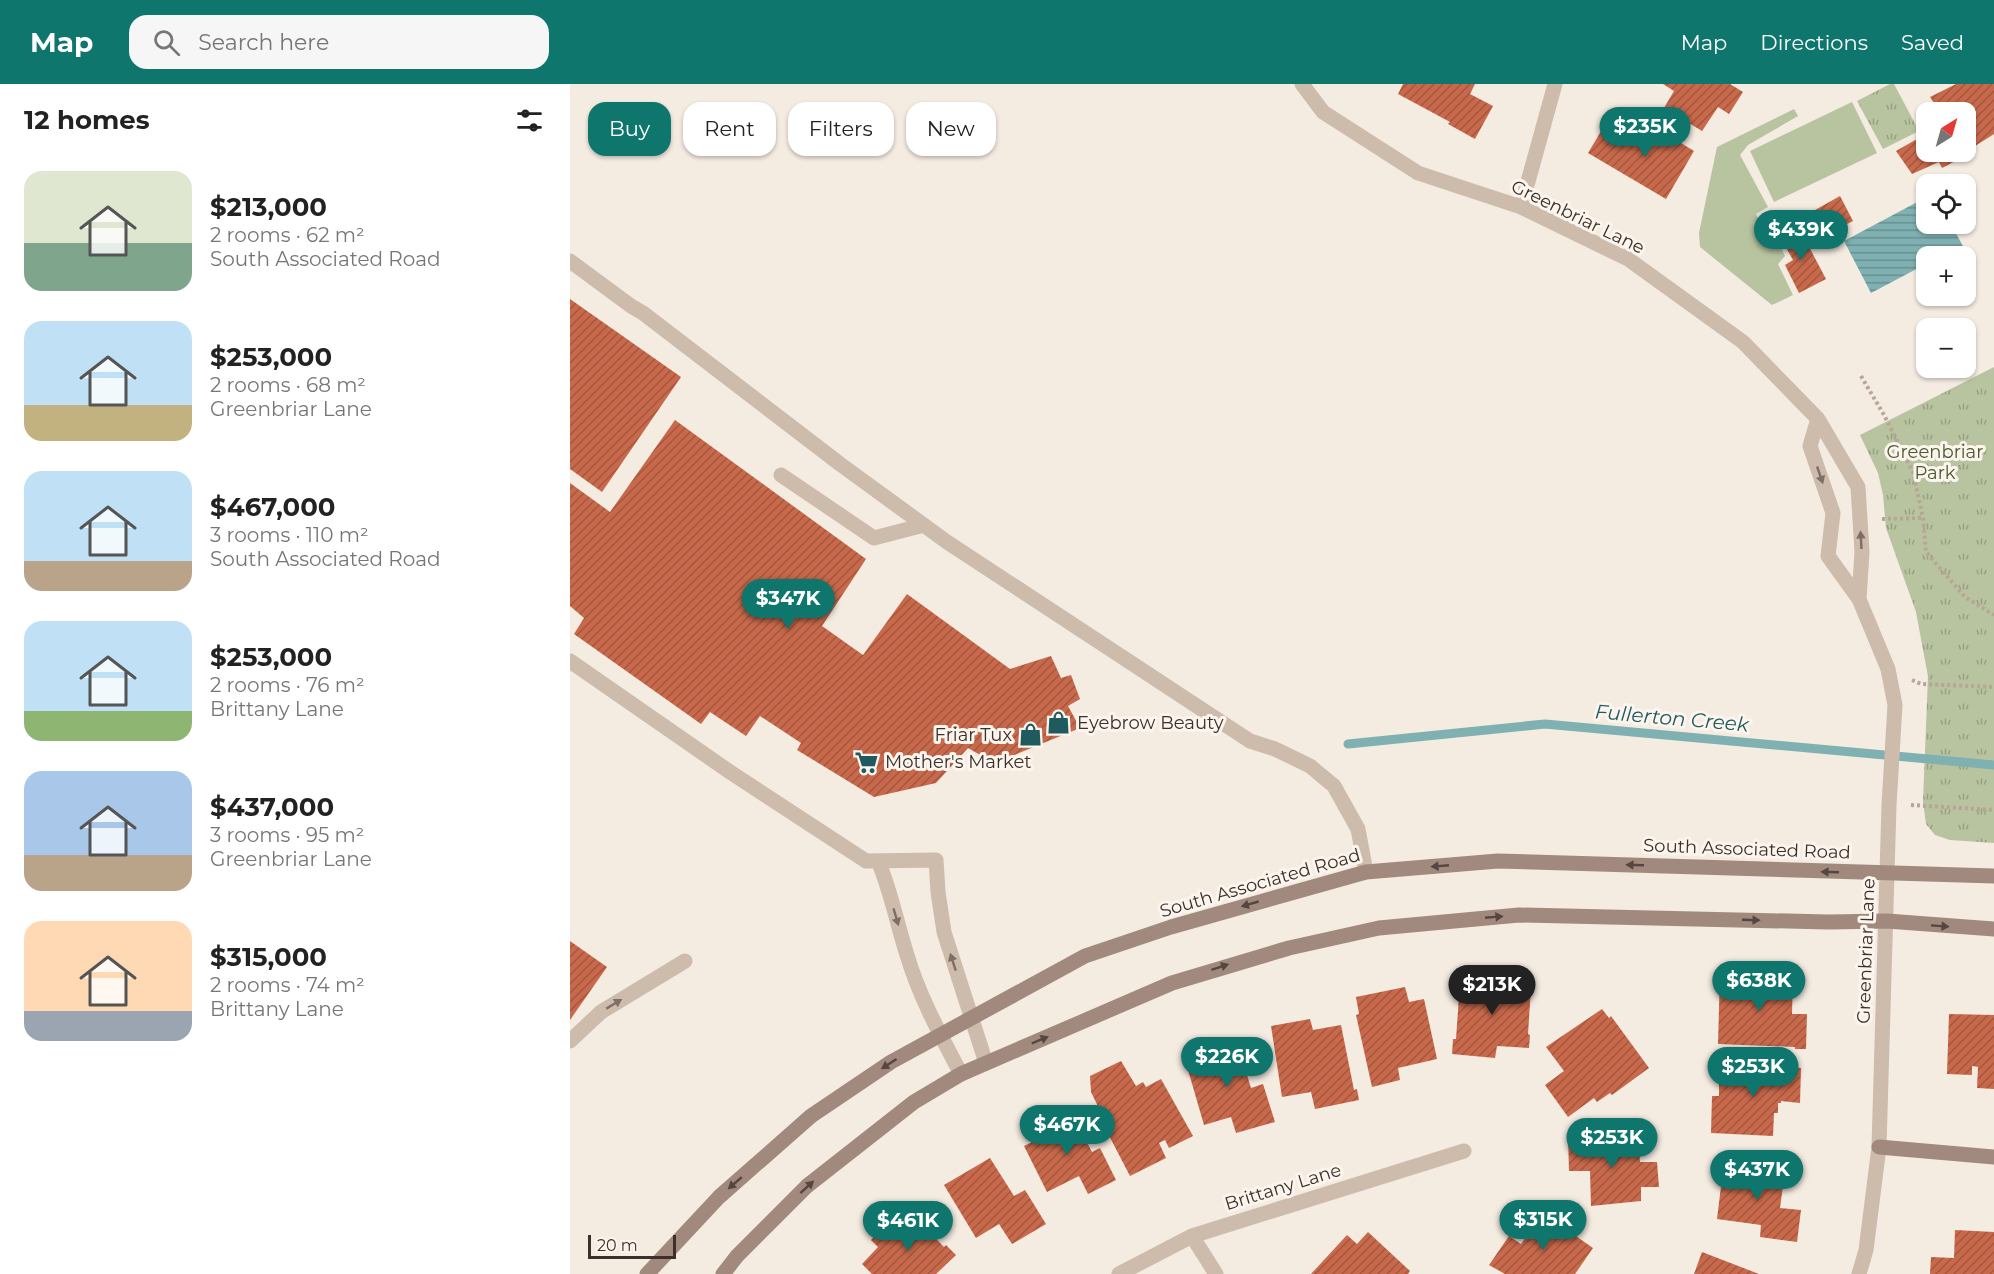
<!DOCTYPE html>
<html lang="en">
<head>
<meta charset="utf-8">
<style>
	body { margin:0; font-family:Montserrat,sans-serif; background:#f6f6f6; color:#222; height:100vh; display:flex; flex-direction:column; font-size:22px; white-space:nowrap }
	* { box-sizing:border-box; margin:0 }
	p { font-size:20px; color:#767676 }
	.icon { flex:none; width:33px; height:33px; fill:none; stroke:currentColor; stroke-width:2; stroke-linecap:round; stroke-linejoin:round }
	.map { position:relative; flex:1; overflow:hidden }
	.panel { display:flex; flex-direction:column; background:#fff; width:570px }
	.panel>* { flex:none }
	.hud { position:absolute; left:18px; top:18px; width:570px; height:54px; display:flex; gap:12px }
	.needle { width:39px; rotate:37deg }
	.controls { position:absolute; left:1346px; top:18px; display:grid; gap:12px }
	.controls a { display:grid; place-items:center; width:60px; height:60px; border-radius:12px; background:#fff; box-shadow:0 2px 4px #0004; font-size:30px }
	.scale { position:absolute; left:18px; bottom:15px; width:88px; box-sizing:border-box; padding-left:6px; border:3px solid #3b302b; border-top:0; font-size:16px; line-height:21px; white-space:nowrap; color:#3b302b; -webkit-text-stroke:4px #fbf5ee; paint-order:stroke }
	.price { position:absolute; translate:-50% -51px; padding:0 14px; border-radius:21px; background:#0f766e; color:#fff; font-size:20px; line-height:39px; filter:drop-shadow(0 2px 3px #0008) }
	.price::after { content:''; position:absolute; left:50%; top:36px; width:18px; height:14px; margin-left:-9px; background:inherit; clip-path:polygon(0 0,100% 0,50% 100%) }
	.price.on { background:#222; color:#fff }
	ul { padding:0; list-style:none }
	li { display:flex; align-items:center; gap:18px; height:150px; padding:0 24px }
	li span { display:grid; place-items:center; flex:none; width:168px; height:120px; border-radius:18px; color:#555 }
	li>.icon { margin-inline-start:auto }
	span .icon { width:72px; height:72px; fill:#fffc; stroke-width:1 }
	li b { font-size:26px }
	h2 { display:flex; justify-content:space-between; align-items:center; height:72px; padding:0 24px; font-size:26px }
	.chip { padding:0 21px; border-radius:18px; background:#fff; box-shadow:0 2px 4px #0004; font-size:21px; line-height:54px }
	.chip.on { background:#0f766e; color:#fff }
	header { display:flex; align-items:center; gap:36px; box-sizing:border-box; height:84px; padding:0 30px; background:#0f766e; color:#fff }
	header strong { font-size:28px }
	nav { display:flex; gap:33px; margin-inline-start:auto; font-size:21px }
	.search { width:420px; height:54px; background:#f6f6f6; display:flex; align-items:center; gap:15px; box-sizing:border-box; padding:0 21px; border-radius:18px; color:#767676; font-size:22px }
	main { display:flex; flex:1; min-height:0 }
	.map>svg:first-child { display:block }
	.grass { fill:#b8c4a0 }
	.park { fill:url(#park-tufts) }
	.water { fill:url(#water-rules) }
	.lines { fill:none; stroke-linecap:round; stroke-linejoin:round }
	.stream { stroke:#7fb0b2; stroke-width:9 }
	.building { fill:url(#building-hatch) }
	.path { stroke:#b9a596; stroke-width:4; stroke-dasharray:3 3; stroke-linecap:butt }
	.lane { stroke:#cdbbac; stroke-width:15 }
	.street { stroke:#cdbbac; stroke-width:15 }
	.secondary { stroke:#a18a7d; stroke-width:15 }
	.oneway { fill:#7d6f65 }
	.oneway2 { fill:#544640 }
	.labels { text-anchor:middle; stroke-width:6; stroke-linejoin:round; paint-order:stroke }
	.street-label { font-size:18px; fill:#3b302b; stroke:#fbf5ee }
	.park-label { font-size:18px; fill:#4a5a2e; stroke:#fbf5ee }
	.poi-label { font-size:18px; fill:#3b302b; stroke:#fbf5ee; text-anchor:start }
	.water-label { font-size:20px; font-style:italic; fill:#1f5a5e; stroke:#fbf5ee }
</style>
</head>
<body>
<header>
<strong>Map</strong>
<div class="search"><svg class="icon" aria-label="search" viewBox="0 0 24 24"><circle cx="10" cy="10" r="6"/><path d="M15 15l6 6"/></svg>Search here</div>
<nav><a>Map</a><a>Directions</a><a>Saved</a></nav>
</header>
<main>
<section class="panel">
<h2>12 homes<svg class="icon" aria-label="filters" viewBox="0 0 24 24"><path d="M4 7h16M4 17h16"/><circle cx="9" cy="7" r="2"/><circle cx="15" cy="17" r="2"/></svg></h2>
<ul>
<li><span style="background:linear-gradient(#dfe7d0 60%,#7fa58c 0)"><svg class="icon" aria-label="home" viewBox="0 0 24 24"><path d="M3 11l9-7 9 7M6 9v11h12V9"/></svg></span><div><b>$213,000</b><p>2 rooms · 62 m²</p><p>South Associated Road</p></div></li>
<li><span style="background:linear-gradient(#bfe0f5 70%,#c2b280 0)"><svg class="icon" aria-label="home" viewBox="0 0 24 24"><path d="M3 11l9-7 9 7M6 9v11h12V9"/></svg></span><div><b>$253,000</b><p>2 rooms · 68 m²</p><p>Greenbriar Lane</p></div></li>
<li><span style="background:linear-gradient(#bfe0f5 75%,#b9a48a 0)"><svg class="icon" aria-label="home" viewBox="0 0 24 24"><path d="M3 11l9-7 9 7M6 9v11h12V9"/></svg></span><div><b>$467,000</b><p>3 rooms · 110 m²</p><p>South Associated Road</p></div></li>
<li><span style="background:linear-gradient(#bfe0f5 75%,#8fb573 0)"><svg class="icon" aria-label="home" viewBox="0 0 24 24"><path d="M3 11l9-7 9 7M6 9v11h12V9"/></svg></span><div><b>$253,000</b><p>2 rooms · 76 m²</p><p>Brittany Lane</p></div></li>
<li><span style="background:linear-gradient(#a9c7e8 70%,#b9a48a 0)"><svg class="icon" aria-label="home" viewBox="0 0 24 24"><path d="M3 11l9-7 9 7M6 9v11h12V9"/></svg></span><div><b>$437,000</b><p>3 rooms · 95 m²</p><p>Greenbriar Lane</p></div></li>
<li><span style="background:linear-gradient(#ffd9b3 75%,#9aa5b1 0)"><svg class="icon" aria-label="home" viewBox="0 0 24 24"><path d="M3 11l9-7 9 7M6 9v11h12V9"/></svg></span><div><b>$315,000</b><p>2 rooms · 74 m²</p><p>Brittany Lane</p></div></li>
</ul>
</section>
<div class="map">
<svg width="1424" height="1190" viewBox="0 0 1424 1190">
	<defs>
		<pattern id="park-tufts" width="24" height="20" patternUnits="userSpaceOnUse" patternTransform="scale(1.5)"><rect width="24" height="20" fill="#b8c4a0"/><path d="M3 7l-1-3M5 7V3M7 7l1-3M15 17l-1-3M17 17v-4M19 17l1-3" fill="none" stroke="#97a083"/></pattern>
		<pattern id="water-rules" width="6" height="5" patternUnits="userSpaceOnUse" patternTransform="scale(1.5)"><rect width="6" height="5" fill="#7fb0b2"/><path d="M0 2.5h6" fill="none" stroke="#699091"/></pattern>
		<pattern id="building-hatch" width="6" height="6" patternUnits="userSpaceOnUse" patternTransform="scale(1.5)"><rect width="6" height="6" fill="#c8694b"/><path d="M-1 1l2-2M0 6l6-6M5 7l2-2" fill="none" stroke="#a4573f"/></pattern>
	</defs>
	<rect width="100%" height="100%" fill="#f4ebe1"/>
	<path class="grass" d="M1282 18 1307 69 1204 118 1180 67Z
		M1224 25 1228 32 1178 61 1170 71 1198 123 1186 130 1190 138 1204 131 1211 146 1205 152 1215 172 1208 180 1223 211 1202 221 1130 163 1129 149 1147 63Z"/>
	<path class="park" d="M1320 0H1324L1349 47 1313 65 1287 17Z
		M1424 283V759L1380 756 1365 751 1356 740 1353 718 1358 592 1353 566 1346 528 1316 444 1313 411 1308 389 1290 351Z"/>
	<path class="water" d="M1356 107V140H1381L1395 166 1383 172 1380 167 1370 172H1356V180L1301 209 1274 157 1353 115 1350 110Z"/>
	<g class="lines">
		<path class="stream" d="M778 660 975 640 1424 681"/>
	</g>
	<path class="building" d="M833 0H905L900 10 923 22 905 55 878 40 880 38 828 10Z
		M1093 0H1160L1173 8 1159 30 1148 23 1132 47 1094 24 1104 7Z
		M1386 0H1424V50L1402 64 1403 68 1372 84 1369 78 1342 90 1326 67 1354 51 1351 45 1356 42V68H1395V28H1370L1360 13Z
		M1080 40 1124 67 1096 115 1018 69 1033 44 1058 59 1066 46 1073 51Z
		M1270 112 1283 137 1258 150 1245 126Z
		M1228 142 1256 195 1229 209 1215 181 1223 176 1209 151Z
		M0 215 111 293 32 408 0 385Z
		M105 336 296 475 252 542 293 571 337 510 440 585 481 572 491 594 501 591 510 615 498 622 510 644 437 674 431 683 398 664 366 699 304 713 227 666 231 659 190 632 176 652 140 628 131 640 4 550 14 534 0 522V399L40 428Z
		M0 857 37 883 0 936Z
		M904 888 942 890 941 902 961 904 958 950 960 951 959 964 927 962 925 974 882 970 883 955H886L890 898 903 899Z
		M1150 889 1223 892 1222 930H1237L1236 965H1225V963L1148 960Z
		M835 903 839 918 854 915 867 975 828 984 830 996 802 1003 786 931 789 930 786 913Z
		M1032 925 1039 934 1041 932 1079 984 1042 1011 1040 1009 1027 1018 1024 1014 998 1033 975 1001 994 987 976 963Z
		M1379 930 1424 931V1005L1407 1004 1408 983 1402 982V991L1377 990Z
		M740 935 743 946 771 941 784 1006 787 1005 789 1016 745 1025 741 1008 712 1013 701 942Z
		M666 955 681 1004 693 1000 705 1038 666 1049 661 1033 634 1041 618 986H620L615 969Z
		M551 977 566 1002 573 998 576 1003 591 995 623 1052 599 1064 595 1056 589 1059 596 1074 560 1092 534 1042 537 1041 521 1008 520 992Z
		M1162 981 1231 984 1230 1019 1211 1017V1019H1208V1029H1204L1203 1052 1141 1049 1142 1012H1149V984L1161 985Z
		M500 1026 522 1068 530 1064 546 1096 518 1110 509 1092 477 1108 454 1062 470 1054 465 1043Z
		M998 1051 1033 1052V1059L1069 1058 1070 1078H1087L1089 1103H1071V1117L1021 1122 1020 1087H999Z
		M420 1074 444 1112 455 1106 476 1140 442 1160 429 1140 406 1154 374 1101Z
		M1154 1078 1215 1087 1210 1124 1231 1126 1227 1158 1190 1153 1191 1141 1147 1135Z
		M973 1129 1023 1164 1005 1190H935L919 1181 939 1152 951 1160Z
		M342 1130 374 1163 376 1161 386 1171 366 1190H302L292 1180 308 1163 301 1156 309 1148 317 1155Z
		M1385 1146 1424 1148V1190H1360L1361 1173 1384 1174Z
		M798 1148 840 1187 838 1190H741L777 1151 787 1160Z
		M1132 1168 1189 1190H1124Z"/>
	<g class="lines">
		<path class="path" d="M1291 292 1314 331 1343 388 1353 434 1356 468 1395 513 1424 531
			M1312 435 1352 434
			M1342 596 1351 600 1424 603
			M1341 721 1424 726"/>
		<path class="lane" d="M0 177 61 222 73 229 270 380 377 458 680 657 705 665 740 682 764 702 788 745 796 788
			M211 391 304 454 354 441
			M0 577 160 688 296 777 366 776 368 808 374 848 416 979
			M308 777C321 807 327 840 337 871 349 912 371 952 391 990
			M0 957 31 928 115 877"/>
		<path class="street" d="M732 0 753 28 848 89 951 123 1058 175 1173 258 1248 335 1288 403 1292 468 1289 515
			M951 123 985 0
			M1248 335 1240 362 1263 429 1258 472 1289 515 1318 585 1325 621 1319 721 1309 1063 1296 1166 1289 1190
			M622 1152 646 1190
			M549 1190 622 1152 894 1067"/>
		<path class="secondary" d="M1309 1063 1424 1073
			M77 1190 149 1113 241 1032 321 978 515 872 601 843 796 788 928 777 1424 792
			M153 1190 167 1172 237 1102 344 1018 391 990 602 899 719 864 809 844 949 831 1258 838 1317 837 1424 845"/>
	</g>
	<defs><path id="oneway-solid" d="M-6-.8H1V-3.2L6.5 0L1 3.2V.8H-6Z" transform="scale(1.5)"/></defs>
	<g class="oneway">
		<use href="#oneway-solid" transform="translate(1250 391) rotate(71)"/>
		<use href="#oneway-solid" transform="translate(1291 456) rotate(-93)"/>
		<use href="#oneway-solid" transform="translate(326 833) rotate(74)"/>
		<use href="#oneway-solid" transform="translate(383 878) rotate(-108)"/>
		<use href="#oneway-solid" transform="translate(44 920) rotate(-31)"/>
	</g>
	<g class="oneway2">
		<use href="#oneway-solid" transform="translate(1065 781) rotate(-178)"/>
		<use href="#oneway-solid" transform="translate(870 782) rotate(175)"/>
		<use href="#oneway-solid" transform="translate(1260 788) rotate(-178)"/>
		<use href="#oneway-solid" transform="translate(680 820) rotate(164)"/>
		<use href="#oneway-solid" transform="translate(924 833) rotate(-5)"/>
		<use href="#oneway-solid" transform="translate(1181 836) rotate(2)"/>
		<use href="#oneway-solid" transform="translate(1370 842) rotate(4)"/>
		<use href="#oneway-solid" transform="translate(650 883) rotate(-18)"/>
		<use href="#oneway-solid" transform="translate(470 956) rotate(-23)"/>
		<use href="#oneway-solid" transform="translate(319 980) rotate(147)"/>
		<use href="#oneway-solid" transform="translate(165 1099) rotate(139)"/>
		<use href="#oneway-solid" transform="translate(237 1103) rotate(-42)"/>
	</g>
	<defs>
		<symbol id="shop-bare" viewBox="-9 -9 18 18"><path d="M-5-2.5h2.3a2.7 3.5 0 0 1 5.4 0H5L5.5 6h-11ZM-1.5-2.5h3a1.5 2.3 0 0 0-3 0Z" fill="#1f5a5e" stroke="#fbf5ee" stroke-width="2.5" paint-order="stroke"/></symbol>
		<symbol id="supermarket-bare" viewBox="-9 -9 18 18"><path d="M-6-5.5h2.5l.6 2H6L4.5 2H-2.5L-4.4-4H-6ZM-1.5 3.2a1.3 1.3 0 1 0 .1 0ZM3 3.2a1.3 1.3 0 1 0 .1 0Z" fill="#1f5a5e" stroke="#fbf5ee" stroke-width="2.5" paint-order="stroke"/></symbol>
	</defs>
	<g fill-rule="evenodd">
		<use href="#shop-bare" x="472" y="622" width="33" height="33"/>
		<use href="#shop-bare" x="444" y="634" width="33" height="33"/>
		<use href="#supermarket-bare" x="280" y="662" width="33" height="33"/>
	</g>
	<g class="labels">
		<g class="street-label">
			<text transform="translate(1008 133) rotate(26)" y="6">Greenbriar Lane</text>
			<text transform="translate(1177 765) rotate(2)" y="6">South Associated Road</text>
			<text transform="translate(690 799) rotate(-16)" y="6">South Associated Road</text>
			<text transform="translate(1296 867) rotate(-88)" y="6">Greenbriar Lane</text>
			<text transform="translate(713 1103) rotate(-17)" y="6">Brittany Lane</text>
		</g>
		<g class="park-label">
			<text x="1365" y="374">Greenbriar<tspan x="1365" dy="21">Park</tspan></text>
		</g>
		<g class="poi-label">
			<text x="507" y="645">Eyebrow Beauty</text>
			<text x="442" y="657" text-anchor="end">Friar Tux</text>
			<text x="315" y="684">Mother's Market</text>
		</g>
		<g class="water-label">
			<text transform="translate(1102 634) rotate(5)" y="7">Fullerton Creek</text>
		</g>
	</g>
</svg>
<div class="controls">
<a><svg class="needle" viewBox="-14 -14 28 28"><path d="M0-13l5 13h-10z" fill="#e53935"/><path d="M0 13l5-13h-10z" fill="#767676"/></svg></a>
<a><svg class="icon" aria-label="locate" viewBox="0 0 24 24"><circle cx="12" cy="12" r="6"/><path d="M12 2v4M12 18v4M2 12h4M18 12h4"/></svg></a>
<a>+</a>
<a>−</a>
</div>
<div class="scale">20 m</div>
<b class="price" style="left:1075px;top:74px">$235K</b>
<b class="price" style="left:1231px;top:177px">$439K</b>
<b class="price" style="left:218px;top:546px">$347K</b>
<b class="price" style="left:1189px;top:928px">$638K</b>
<b class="price on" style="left:922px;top:932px">$213K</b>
<b class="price" style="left:657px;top:1004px">$226K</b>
<b class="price" style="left:1183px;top:1014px">$253K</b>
<b class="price" style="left:497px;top:1072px">$467K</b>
<b class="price" style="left:1042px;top:1085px">$253K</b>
<b class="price" style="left:1187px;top:1117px">$437K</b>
<b class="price" style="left:973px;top:1167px">$315K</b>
<b class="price" style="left:338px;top:1168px">$461K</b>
<div class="hud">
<a class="chip on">Buy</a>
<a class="chip">Rent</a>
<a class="chip">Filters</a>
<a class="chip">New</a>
</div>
</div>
</main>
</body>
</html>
